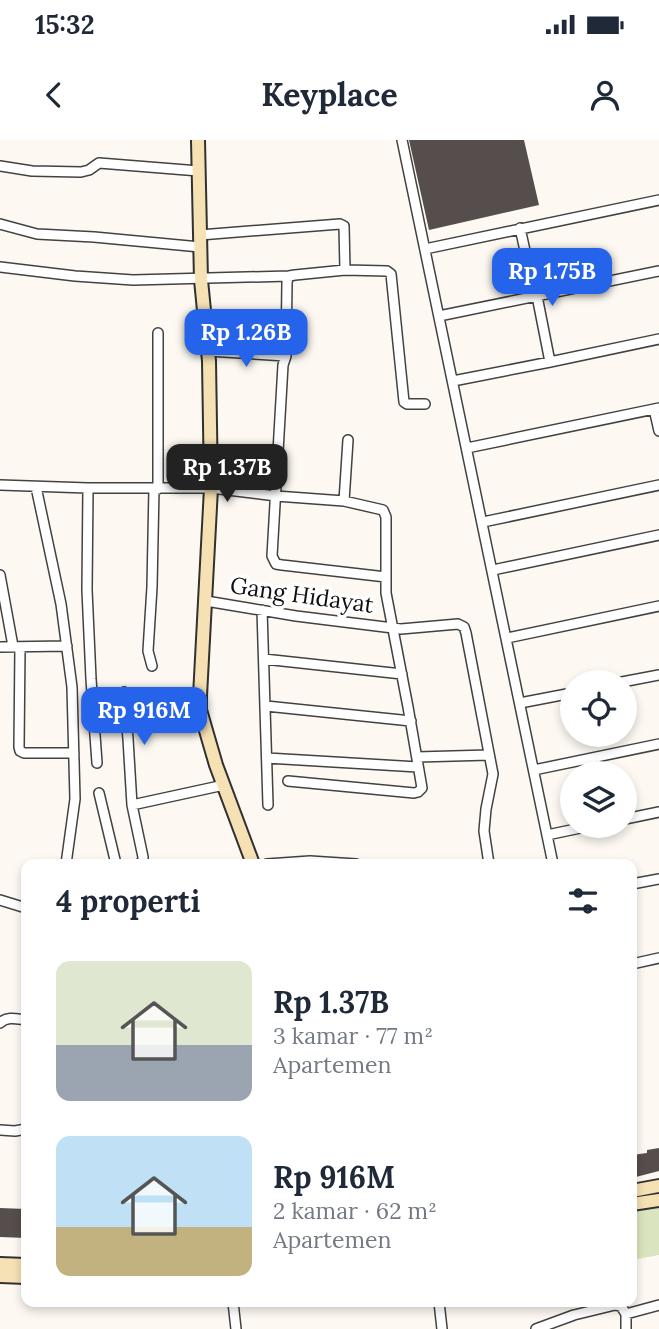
<!DOCTYPE html>
<html lang="id">
<head>
<meta charset="utf-8">
<style>
	body { margin:0; font-family:Lora,serif; background:#f6f6f7; color:#1f2937; height:100vh; display:flex; flex-direction:column; font-size:26px; white-space:nowrap }
	* { box-sizing:border-box; margin:0 }
	p { font-size:23px; color:#747a83 }
	.icon { flex:none; width:38px; height:38px; fill:none; stroke:currentColor; stroke-width:2; stroke-linecap:round; stroke-linejoin:round }
	.map { position:relative; flex:1; overflow:hidden }
	.sheet { position:absolute; left:21px; top:719px; width:616px; height:448px; display:flex; flex-direction:column; background:#fff; border-radius:14px; box-shadow:0 4px 10px #0003 }
	.sheet>* { flex:none }
	.fabs { position:absolute; left:560px; top:530px; display:grid; gap:14px }
	.fabs a { display:grid; place-items:center; width:77px; height:77px; border-radius:50%; background:#fff; box-shadow:0 4px 10px #0003; font-size:35px }
	.price { position:absolute; translate:-50% -60px; padding:0 16px; border-radius:14px; background:#2563eb; color:#fff; font-size:23px; line-height:46px; filter:drop-shadow(0 2px 4px #0008) }
	.price::after { content:''; position:absolute; left:50%; top:42px; width:21px; height:16px; margin-left:-10px; background:inherit; clip-path:polygon(0 0,100% 0,50% 100%) }
	.price.active { background:#222; color:#fff }
	ul { padding:0; list-style:none }
	li { display:flex; align-items:center; gap:21px; height:175px; padding:0 35px }
	li span { display:grid; place-items:center; flex:none; width:196px; height:140px; border-radius:14px; color:#555 }
	li>.icon { margin-inline-start:auto }
	span .icon { width:84px; height:84px; fill:#fffc; stroke-width:1 }
	li b { font-size:30px }
	h2 { display:flex; justify-content:space-between; align-items:center; height:84px; padding:0 35px; font-size:30px }
	.status { display:flex; justify-content:space-between; align-items:center; height:49px; padding:0 35px; background:#fff; direction:ltr }
	.status svg { height:19px; fill:currentColor }
	header { display:flex; justify-content:space-between; align-items:center; height:91px; padding:0 35px; background:#fff; font-size:32px; font-weight:800 }
	.map>svg:first-child { display:block }
	.green { fill:#dae5bf }
	.building { fill:#564e4c }
	.lines { fill:none; stroke-linecap:round; stroke-linejoin:round }
	.street-casing { stroke:#424242; stroke-width:12 }
	.secondary-casing { stroke:#313131; stroke-width:16 }
	.street { stroke:#fff; stroke-width:9 }
	.secondary { stroke:#f6e1b5; stroke-width:12 }
	.labels { text-anchor:middle; stroke-width:7; stroke-linejoin:round; paint-order:stroke }
	.street-label { font-size:23px; fill:#0f0f0f; stroke:#fff }
</style>
</head>
<body>
<div class="status"><b>15:32</b><svg viewBox="0 0 49 12"><path d="M0 12V9h3v3zM5 12V6h3v6zM10 12V3h3v9zM15 12V0h3v12zM26 1h20v11H26zM47 4h2v5h-2z"/></svg></div>
<header><svg class="icon" aria-label="back" viewBox="0 0 24 24"><path d="M15 5l-7 7 7 7"/></svg>Keyplace<svg class="icon" aria-label="person" viewBox="0 0 24 24"><circle cx="12" cy="8" r="4"/><path d="M4 21q1-7 8-7t8 7"/></svg></header>
<div class="map">
<svg width="659" height="1189" viewBox="0 0 659 1189">
	<rect width="100%" height="100%" fill="#fdf9f2"/>
	<path class="green" d="M659 1056V1115L632 1120V1061Z"/>
	<path class="building" d="M409 0H524L539 65 429 90Z
		M659 1008V1031L632 1038V1015L647 1013V1010Z
		M0 1068 26 1069V1098L0 1097Z"/>
	<g class="lines">
		<defs>
			<path id="street" d="M402 0 553 724
				M0 26 32 31 81 32 89 30 99 23 199 31
				M0 84 37 94 94 97 200 107
				M520 88 535 156
				M200 95 340 84 344 86 345 130 295 135 289 136 287 142 286 216 283 225 272 416 276 424 282 425 386 437
				M425 109 659 60
				M0 127 75 136 133 140 289 136
				M345 130 387 131 391 134 404 262 407 264H425
				M537 156 550 222
				M439 176 659 131
				M208 211 286 216
				M453 241 550 222 659 199
				M654 269 659 291
				M467 308 659 268
				M0 345 88 348H211L276 356 344 361 383 370 386 377V453L408 567 422 648 418 652 414 653 288 641
				M36 347 61 464 72 547 75 659 66 724
				M88 348 87 450 91 539 97 623
				M158 349V193
				M344 361 348 300
				M483 382 659 345
				M493 430 659 395
				M0 435 13 506
				M206 461 296 476 401 489 458 484 464 487 466 493 493 634 486 669 484 691 489 724
				M262 470 268 665
				M507 498 659 466
				M0 507 67 506
				M20 507 19 607 20 611 24 613H74
				M264 519 402 534
				M152 526 148 511 152 447 154 348
				M622 542 659 535
				M124 552 128 599 132 665
				M520 563 572 553
				M266 566 411 581
				M417 617 489 615
				M267 618 418 627
				M534 630 659 604
				M99 653 116 724
				M625 679 659 672
				M547 695 590 686
				M139 724 143 721V717L132 665 224 645
				M267 724 310 721 356 724
				M632 744 659 739
				M0 760 26 768
				M632 824 659 818
				M0 883C7 876 17 879 26 880
				M0 990 15 991 26 989
				M233 1162 236 1189
				M439 1162 442 1189
				M626 1174 659 1165
				M536 1189 574 1175 615 1165 621 1166 626 1174V1189"/>
			<path id="secondary" d="M198 0 201 140 209 221 211 348 200 556V570L216 625 253 724
				M632 1051 659 1046
				M632 1064 659 1060
				M0 1124 26 1125
				M0 1136 26 1137"/>
		</defs>
		<use href="#street" class="street-casing"/>
		<use href="#secondary" class="secondary-casing"/>
		<use href="#street" class="street"/>
		<use href="#secondary" class="secondary"/>
	</g>
	<g class="labels">
		<g class="street-label">
			<text transform="translate(302 455) rotate(8)" y="8">Gang Hidayat</text>
		</g>
	</g>
</svg>
<div class="fabs">
<a><svg class="icon" aria-label="locate" viewBox="0 0 24 24"><circle cx="12" cy="12" r="6"/><path d="M12 2v4M12 18v4M2 12h4M18 12h4"/></svg></a>
<a><svg class="icon" aria-label="layers" viewBox="0 0 24 24"><path d="M12 4l9 5-9 5-9-5zM3 14l9 5 9-5"/></svg></a>
</div>
<b class="price" style="left:552px;top:168px">Rp 1.75B</b>
<b class="price" style="left:246px;top:229px">Rp 1.26B</b>
<b class="price active" style="left:227px;top:364px">Rp 1.37B</b>
<b class="price" style="left:144px;top:607px">Rp 916M</b>
<section class="sheet">
<h2>4 properti<svg class="icon" aria-label="filters" viewBox="0 0 24 24"><path d="M4 7h16M4 17h16"/><circle cx="9" cy="7" r="2"/><circle cx="15" cy="17" r="2"/></svg></h2>
<ul>
<li><span style="background:linear-gradient(#dfe7d0 60%,#9aa5b1 0)"><svg class="icon" aria-label="home" viewBox="0 0 24 24"><path d="M3 11l9-7 9 7M6 9v11h12V9"/></svg></span><div><b>Rp 1.37B</b><p>3 kamar · 77 m²</p><p>Apartemen</p></div></li>
<li><span style="background:linear-gradient(#bfe0f5 65%,#c2b280 0)"><svg class="icon" aria-label="home" viewBox="0 0 24 24"><path d="M3 11l9-7 9 7M6 9v11h12V9"/></svg></span><div><b>Rp 916M</b><p>2 kamar · 62 m²</p><p>Apartemen</p></div></li>
</ul>
</section>
</div>
</body>
</html>
